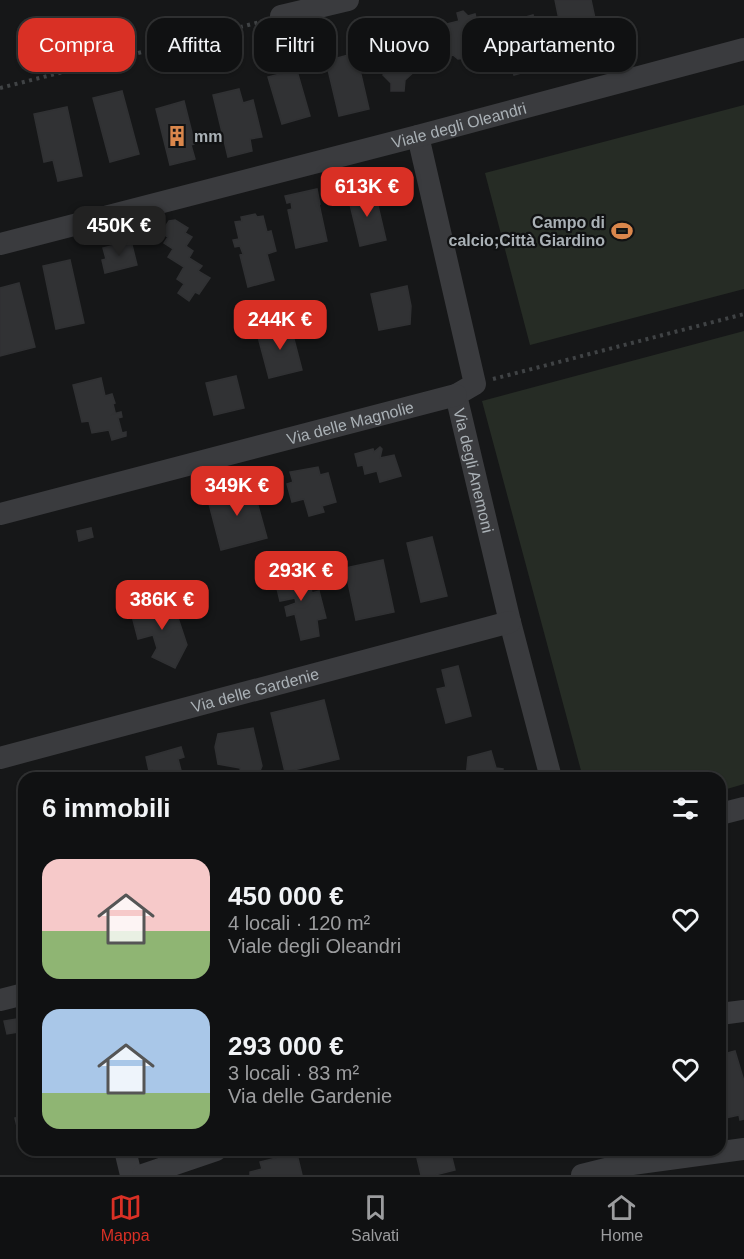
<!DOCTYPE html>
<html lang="it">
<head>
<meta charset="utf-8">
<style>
	body { margin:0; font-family:Helvetica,sans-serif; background:#1e1f20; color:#f1f3f6; height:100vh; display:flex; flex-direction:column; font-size:22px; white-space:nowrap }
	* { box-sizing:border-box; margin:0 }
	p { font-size:20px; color:#9c9d9f }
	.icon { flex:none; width:33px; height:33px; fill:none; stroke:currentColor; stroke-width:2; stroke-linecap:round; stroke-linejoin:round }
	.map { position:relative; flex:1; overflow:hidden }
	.details { position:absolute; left:18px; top:772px; width:708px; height:384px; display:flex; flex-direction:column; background:#101112; border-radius:18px; box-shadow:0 2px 4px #0004,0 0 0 2px #303132 }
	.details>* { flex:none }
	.hud { position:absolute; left:18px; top:18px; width:708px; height:54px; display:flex; gap:12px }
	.price { position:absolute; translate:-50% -51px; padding:0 14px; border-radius:12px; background:#d93025; color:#fff; font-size:20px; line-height:39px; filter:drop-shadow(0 2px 3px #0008) }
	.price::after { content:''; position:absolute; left:50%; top:36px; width:18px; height:14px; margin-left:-9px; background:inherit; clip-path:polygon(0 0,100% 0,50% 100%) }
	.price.current { background:#222; color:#fff }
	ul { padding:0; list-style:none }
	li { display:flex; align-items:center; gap:18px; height:150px; padding:0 24px }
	li span { display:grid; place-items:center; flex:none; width:168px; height:120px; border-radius:18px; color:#555 }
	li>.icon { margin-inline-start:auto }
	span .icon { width:72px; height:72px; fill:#fffc; stroke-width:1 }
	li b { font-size:26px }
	h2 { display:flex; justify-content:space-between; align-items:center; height:72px; padding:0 24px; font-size:26px }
	.tag { padding:0 21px; border-radius:18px; background:#101112; box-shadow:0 2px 4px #0004,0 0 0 2px #303132; font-size:21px; line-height:54px }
	.tag.current { background:#d93025; color:#fff }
	.tabs { display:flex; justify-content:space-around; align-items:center; height:84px; border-top:2px solid #303132; background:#101112; font-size:16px; color:#9c9d9f }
	.tabs a { display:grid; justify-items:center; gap:3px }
	.tabs .current { color:#d93025 }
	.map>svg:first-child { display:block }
	.green { fill:#262c25 }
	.building { fill:#313234; stroke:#303133; stroke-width:1.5 }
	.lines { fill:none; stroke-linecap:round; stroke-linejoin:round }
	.path { stroke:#404345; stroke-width:4; stroke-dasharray:3 4.5; stroke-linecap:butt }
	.minor { stroke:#3a3b3e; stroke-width:22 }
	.labels { text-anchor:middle; stroke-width:4.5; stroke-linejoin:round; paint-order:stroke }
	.street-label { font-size:16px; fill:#aab1b6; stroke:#111213 }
	.poi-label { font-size:16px; font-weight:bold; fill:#aab1b6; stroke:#111213; text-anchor:start }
</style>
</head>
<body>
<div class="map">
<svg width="744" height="1175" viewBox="0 0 744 1175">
	<rect width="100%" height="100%" fill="#161718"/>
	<path class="green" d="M744 105V289L530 345 485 173Z
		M744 331V784L720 791V778H583L482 401Z"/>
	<path class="building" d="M555 0H591L597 28 576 32 578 39 559 43 557 34H562Z
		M463 11 468 16 475 14 482 42 477 43 474 50 464 52 465 58 458 59 453 55 447 57 440 30 447 24 459 21 457 13Z
		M533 15 546 66 514 75 501 24Z
		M391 25 409 31 410 62 417 69 405 80 404 91H391V83L383 75 385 73 381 69 386 64 384 57 377 53Z
		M356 53 369 109 339 116 326 61Z
		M295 70 297 71 310 116 282 124 268 77Z
		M239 89 243 103 253 100 262 137 250 139 252 151 228 157 213 95Z
		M122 91 139 154 110 162 93 98Z
		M184 101 192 133 194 144 191 145 195 159 170 165 156 109Z
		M67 107 82 176 58 181 53 160 44 162 34 114Z
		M317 189 320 204H319L327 241 296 248 288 210 292 209 291 202 287 203 285 196Z
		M374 189 386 240 360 246 348 196Z
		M255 214 257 217 263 216 267 232 271 231 276 251 267 254 274 280 248 287 240 255 243 254 240 246 235 247 233 240 239 239 235 222 242 221 241 217Z
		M175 220 188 228 185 233 192 237 186 246 193 251 189 258 202 266 198 271 210 278 199 294 195 292 189 301 178 293 184 284 177 279 184 267 168 257 173 249 164 243 168 237 161 233 169 221Z
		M131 241 137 265 105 273 102 260 106 259 103 248Z
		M70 260 84 323 56 329 43 266Z
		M19 283 35 347 0 356V288Z
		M407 286 411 306 410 324 379 330 371 294Z
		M290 324 302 370 269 378 257 333Z
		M236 376 244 408 214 415 206 383Z
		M101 378 105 396 112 394 115 403 113 404 115 412 113 414 121 412 122 417 118 418 122 433 126 432V436L112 440 109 430 92 433 89 421 82 422 73 385Z
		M380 447 382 449 380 458 394 455 401 476 380 482 377 471 365 474 363 465 358 466 355 454 373 449 374 452Z
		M318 467 320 475 328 473 336 502 322 506 324 512 309 516 304 499 292 502 287 484 293 482 290 472Z
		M252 484 267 538 221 550 207 496Z
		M91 528 93 537 79 541 77 531Z
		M432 537 447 596 421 602 407 543Z
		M326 559 327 565 309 570 307 564Z
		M383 560 394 612 356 620 345 568Z
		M306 568 312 593 319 591 326 618 317 620 319 636 301 640 295 614 287 616 285 607 296 603 295 598 280 601 274 576Z
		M172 600 187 645 175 668 152 657 157 648 153 635 138 639 131 612Z
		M458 666 471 716 446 723 437 689 446 687 442 670Z
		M324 700 339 759 285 772 271 713Z
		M253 728 262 766 257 778 241 775 240 768 218 764 215 747 218 734Z
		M181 747 184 757 178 759 183 778H155L152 770 149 771 146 757Z
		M491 751 496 768 503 769 502 778H466L468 757Z
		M16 1019 19 1032 7 1034 4 1021Z
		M735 1051 744 1081V1119L740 1120 739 1115 725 1118 720 1102V1055Z
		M24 1116V1147H22L15 1118Z
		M274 1150H296L302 1175H250V1172L262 1169 260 1162 276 1158Z
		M411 1150H450L455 1170 435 1175H421L416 1154 413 1155Z"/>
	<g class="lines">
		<path class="path" d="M0 88 264 21
			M493 379 744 314"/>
		<g class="minor">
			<path d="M281 16 348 0"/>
			<path id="s1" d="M418 136 475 384 456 395 510 622 551 778"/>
			<path id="s2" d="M0 244 418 136 744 49"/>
			<path id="s3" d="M0 514 456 395"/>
			<path id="s4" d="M0 758 510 622"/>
			<path d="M720 814 744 808"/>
			<path d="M0 1000 24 994"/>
			<path d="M720 1014 744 1011"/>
			<path d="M125 1150 131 1175"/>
			<path d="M143 1175 216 1150"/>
			<path d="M582 1175 618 1166 744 1149"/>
		</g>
	</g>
	<defs>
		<symbol id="building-bare" viewBox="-9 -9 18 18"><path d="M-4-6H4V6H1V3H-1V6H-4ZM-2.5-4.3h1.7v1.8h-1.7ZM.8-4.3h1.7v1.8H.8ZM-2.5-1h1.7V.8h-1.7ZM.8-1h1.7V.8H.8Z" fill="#da874c" stroke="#111213" stroke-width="2.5" paint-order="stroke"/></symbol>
		<symbol id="stadium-bare" viewBox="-9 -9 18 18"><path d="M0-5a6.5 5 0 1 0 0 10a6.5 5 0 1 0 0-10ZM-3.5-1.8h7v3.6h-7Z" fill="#da874c" stroke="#111213" stroke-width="2.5" paint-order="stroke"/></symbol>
	</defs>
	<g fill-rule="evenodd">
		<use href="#building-bare" x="162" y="121" width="30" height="30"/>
		<use href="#stadium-bare" x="607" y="216" width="30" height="30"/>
	</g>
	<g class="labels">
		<g class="street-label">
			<text dy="6" stroke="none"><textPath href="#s2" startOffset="474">Viale degli Oleandri</textPath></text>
			<text dy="6" stroke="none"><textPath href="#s3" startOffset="362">Via delle Magnolie</textPath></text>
			<text dy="6" stroke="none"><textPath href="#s1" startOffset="354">Via degli Anemoni</textPath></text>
			<text dy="6" stroke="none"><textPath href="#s4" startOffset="264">Via delle Gardenie</textPath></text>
		</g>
		<g class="poi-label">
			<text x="194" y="142">mm</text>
			<text x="605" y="228" text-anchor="end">Campo di<tspan x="605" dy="18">calcio;Città Giardino</tspan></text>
		</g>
	</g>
</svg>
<b class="price" style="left:367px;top:218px">613K €</b>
<b class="price current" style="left:119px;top:257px">450K €</b>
<b class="price" style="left:280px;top:351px">244K €</b>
<b class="price" style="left:237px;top:517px">349K €</b>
<b class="price" style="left:301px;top:602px">293K €</b>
<b class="price" style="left:162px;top:631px">386K €</b>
<div class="hud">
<a class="tag current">Compra</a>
<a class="tag">Affitta</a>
<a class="tag">Filtri</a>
<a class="tag">Nuovo</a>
<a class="tag">Appartamento</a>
</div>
<section class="details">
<h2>6 immobili<svg class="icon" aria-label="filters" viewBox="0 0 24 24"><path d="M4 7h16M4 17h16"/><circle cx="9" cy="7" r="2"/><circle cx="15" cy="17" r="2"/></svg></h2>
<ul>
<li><span style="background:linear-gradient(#f6c9c9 60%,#8fb573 0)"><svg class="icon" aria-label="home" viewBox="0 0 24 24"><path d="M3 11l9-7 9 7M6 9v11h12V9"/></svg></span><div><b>450 000 €</b><p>4 locali · 120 m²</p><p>Viale degli Oleandri</p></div><svg class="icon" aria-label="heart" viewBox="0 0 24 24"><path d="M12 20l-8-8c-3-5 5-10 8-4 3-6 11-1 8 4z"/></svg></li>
<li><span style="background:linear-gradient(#a9c7e8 70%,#8fb573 0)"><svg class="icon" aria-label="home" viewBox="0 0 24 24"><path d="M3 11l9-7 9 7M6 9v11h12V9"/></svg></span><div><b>293 000 €</b><p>3 locali · 83 m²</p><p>Via delle Gardenie</p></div><svg class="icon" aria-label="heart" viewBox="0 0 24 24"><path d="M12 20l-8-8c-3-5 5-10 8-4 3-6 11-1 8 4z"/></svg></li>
</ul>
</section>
</div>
<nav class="tabs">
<a class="current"><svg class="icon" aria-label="map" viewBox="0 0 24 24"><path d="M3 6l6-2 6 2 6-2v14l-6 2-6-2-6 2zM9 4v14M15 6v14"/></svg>Mappa</a>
<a><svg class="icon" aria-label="saved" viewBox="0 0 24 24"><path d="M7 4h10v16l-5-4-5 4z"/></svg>Salvati</a>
<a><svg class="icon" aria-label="home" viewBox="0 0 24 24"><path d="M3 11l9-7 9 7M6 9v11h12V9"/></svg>Home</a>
</nav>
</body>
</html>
